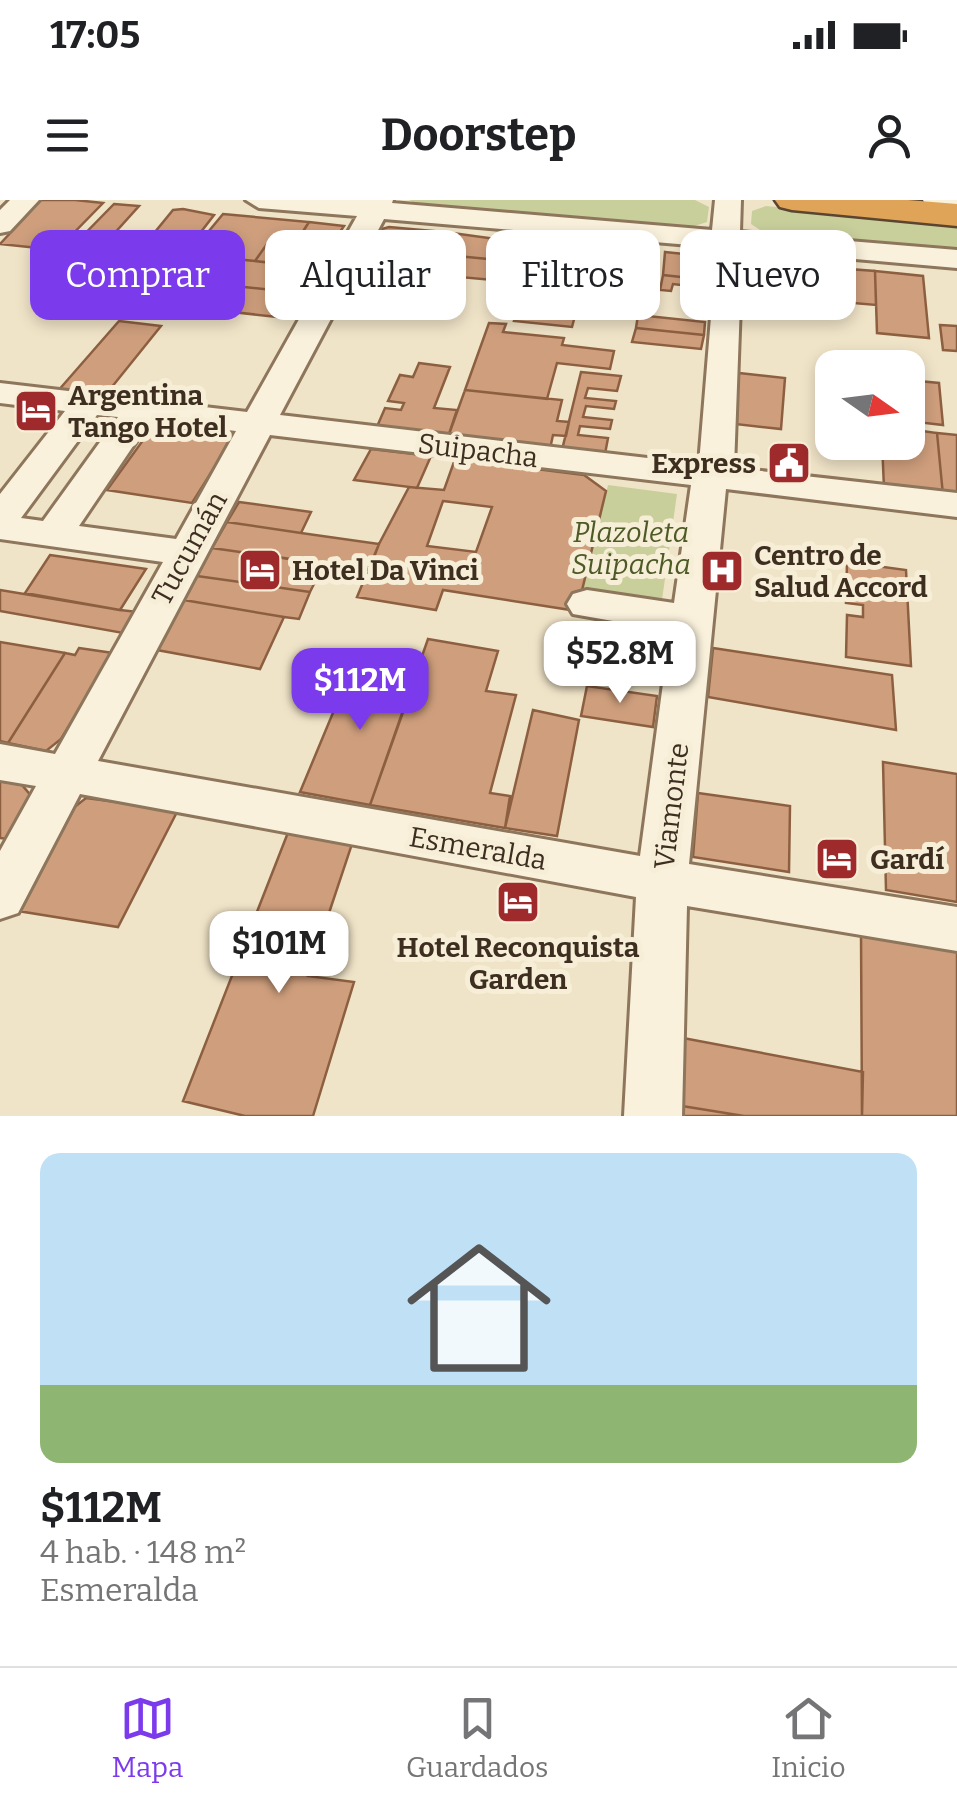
<!DOCTYPE html>
<html lang="es">
<head>
<meta charset="utf-8">
<style>
	body { margin:0; font-family:Bitter,serif; background:#f2f2f2; color:#202124; height:100vh; display:flex; flex-direction:column; font-size:38px; white-space:nowrap }
	* { box-sizing:border-box; margin:0 }
	p { font-size:32px; color:#757577 }
	.icon { flex:none; width:55px; height:55px; fill:none; stroke:currentColor; stroke-width:2; stroke-linecap:round; stroke-linejoin:round }
	.map { position:relative; height:916px; overflow:hidden }
	.panel { display:flex; flex-direction:column; background:#fff; flex:1 }
	.panel>* { flex:none }
	.hud { position:absolute; left:30px; top:30px; width:898px; height:90px; display:flex; gap:20px }
	.needle { width:65px; rotate:104deg }
	.controls { position:absolute; left:815px; top:150px; display:grid; gap:20px }
	.controls a { display:grid; place-items:center; width:110px; height:110px; border-radius:20px; background:#fff; box-shadow:0 5px 15px #0003; font-size:50px }
	.price { position:absolute; translate:-50% -85px; padding:0 22px; border-radius:20px; background:#fff; color:#222; font-size:32px; line-height:65px; filter:drop-shadow(0 2px 5px #0008) }
	.price::after { content:''; position:absolute; left:50%; top:60px; width:30px; height:22px; margin-left:-15px; background:inherit; clip-path:polygon(0 0,100% 0,50% 100%) }
	.price.selected { background:#7c3aed; color:#fff }
	ul { padding:0; list-style:none }
	li { display:grid; align-content:center; gap:20px; height:530px; padding:0 40px }
	li span { display:grid; place-items:center; height:310px; border-radius:20px; color:#555 }
	li>.icon { margin-inline-start:auto }
	span .icon { width:180px; height:180px; fill:#fffc; stroke-width:1 }
	li b { font-size:42px }
	.tag { padding:0 35px; border-radius:20px; background:#fff; box-shadow:0 5px 15px #0003; font-size:35px; line-height:90px }
	.tag.selected { background:#7c3aed; color:#fff }
	.status { display:flex; justify-content:space-between; align-items:center; height:70px; padding:0 50px; background:#fff; direction:ltr }
	.status svg { height:28px; fill:currentColor }
	header { display:flex; justify-content:space-between; align-items:center; height:130px; padding:0 40px; background:#fff; font-size:45px; font-weight:700 }
	.dock { display:flex; justify-content:space-around; align-items:center; height:140px; border-top:2px solid #e0e0e0; background:#fff; font-size:28px; color:#757577 }
	.dock a { display:grid; justify-items:center; gap:5px }
	.dock .selected { color:#7c3aed }
	.map>svg:first-child { display:block }
	.green { fill:#c9cf9b }
	.building { fill:#cf9f7d; stroke:#8d5f41; stroke-width:2.5; fill-rule:evenodd }
	.lines { fill:none; stroke-linecap:round; stroke-linejoin:round }
	.minor-casing { stroke:#8d765c; stroke-width:6 }
	.highway-casing { stroke:#5b4430; stroke-width:5 }
	.minor { fill:#faf1dc; fill-rule:evenodd }
	.highway { fill:#e0a458; fill-rule:evenodd }
	.labels { text-anchor:middle; stroke-width:10; stroke-linejoin:round; paint-order:stroke }
	.poi-label { font-size:28px; font-weight:bold; fill:#3d2e20; stroke:#f7eed8; text-anchor:start }
	.street-label { font-size:28px; fill:#3d2e20; stroke:#f7eed8 }
	.park-label { font-size:28px; font-style:italic; fill:#4d5a26; stroke:#f7eed8 }
</style>
</head>
<body>
<div class="status"><b>17:05</b><svg viewBox="0 0 49 12"><path d="M0 12V9h3v3zM5 12V6h3v6zM10 12V3h3v9zM15 12V0h3v12zM26 1h20v11H26zM47 4h2v5h-2z"/></svg></div>
<header><svg class="icon" aria-label="menu" viewBox="0 0 24 24"><path d="M4 6h16M4 12h16M4 18h16"/></svg>Doorstep<svg class="icon" aria-label="person" viewBox="0 0 24 24"><circle cx="12" cy="8" r="4"/><path d="M4 21q1-7 8-7t8 7"/></svg></header>
<div class="map">
<svg width="957" height="916" viewBox="0 0 957 916">
	<rect width="100%" height="100%" fill="#f0e4c8"/>
	<path class="green" d="M409 0H695L709 7 707 22 688 28 419 5Z
		M766 6 957 23V49L763 32 751 24 752 11Z
		M608 285 677 294 661 407 581 396Z"/>
	<path class="building" d="M41 0H75L103 3 57 50 0 44Z
		M114 4 139 6 93 57 65 54Z
		M183 9 214 15 180 59 137 54 173 10Z
		M223 14 309 22 293 47 267 44 255 61 225 58 237 41 204 37Z
		M309 22 344 26 328 50 293 47Z
		M389 27 445 32 434 51 370 44 378 30Z
		M445 32 496 39 488 59 457 56 434 51Z
		M496 39 519 41 512 61 488 59Z
		M540 43 593 48 572 127 514 121Z
		M267 44 293 47 328 50 317 68 255 61Z
		M370 44 434 51 439 52 429 72 358 65Z
		M665 52 703 56 711 61 708 80 663 75Z
		M68 55 93 57 159 64 138 90 42 80Z
		M457 56 488 59 522 62 515 82 448 76Z
		M225 58 255 61 317 68 302 93 206 83Z
		M756 61 784 64 782 102 744 98 748 64Z
		M784 64 808 66 807 99 782 96Z
		M808 66 875 71 876 105 807 99Z
		M875 71 923 76 929 138 877 133Z
		M663 75 708 80 707 88 673 84 671 91 660 90Z
		M206 83 302 93 286 118 188 107Z
		M638 115 705 122 704 135 636 128Z
		M119 121 161 126 103 198 57 192Z
		M489 123 506 124 503 132 564 138 562 145 614 151 610 169 557 163 547 199 465 190Z
		M940 125 957 126V151L943 150Z
		M636 128 704 135 701 149 632 142Z
		M419 163 450 167 434 208 457 210 448 237 376 229 385 208 401 210 404 203 388 201 400 175 413 177Z
		M581 172 621 176 617 191 588 188 585 198 616 201 614 209 586 206 583 217 612 220 610 229 580 226 578 235 608 238 605 254 562 250Z
		M739 173 785 178 781 229 735 224Z
		M908 180 939 183 943 225 908 221Z
		M465 190 562 200 557 221 569 222 566 236 553 235 550 249 448 237Z
		M154 225 215 232 231 241 192 303 107 290Z
		M908 229 937 233 943 295 884 288 882 242H908Z
		M937 233 957 235V296L943 295Z
		M371 249 431 256 417 288 354 280Z
		M455 259 584 275 606 291 577 411 443 390 436 410 357 397 379 344 409 287 444 290ZM443 301 492 307 476 352 427 346Z
		M239 302 311 312 301 333 227 322Z
		M227 322 301 333 379 344 369 370 212 348Z
		M212 348 324 364 310 392 197 376Z
		M50 355 146 369 120 410 25 393Z
		M847 362 906 370 911 466 846 457 847 415 863 417V405L846 403Z
		M197 376 310 392 299 419 284 417 184 400Z
		M0 390 120 410 138 412 123 433 0 411Z
		M184 400 284 417 260 469 157 450Z
		M428 439 498 451 486 491 516 495 490 593 510 596 505 628 370 605Z
		M0 442 65 453 8 543 0 541Z
		M79 448 113 453 61 539 46 551 8 543 65 453 75 455Z
		M713 448 892 475 896 530 708 497Z
		M355 460 418 470 370 605 300 592Z
		M587 486 657 496 653 527 581 516Z
		M533 510 579 520 557 636 505 628Z
		M883 562 957 574V702L886 690Z
		M0 581 22 585 32 597 8 639 0 638Z
		M698 593 790 606 789 672 693 657Z
		M86 598 178 610 118 727 18 711 72 609Z
		M289 630 352 644 308 776 354 782 313 916H245L183 901Z
		M861 732 957 749V916H862Z
		M683 838 863 872 862 916H744L682 906Z
		M682 906 744 916H682Z"/>
	<g class="lines">
		<defs>
			<path id="minor" d="M10 0H39L10 31 0 33V10Z
				M246 0H393L392 3 712 30 715 0H741L740 32 957 50V68L742 49 734 268 957 293V317L726 289 689 664 957 707V751L687 706 682 916H624L636 697 80 594 18 713 0 719V651L36 586 0 580V544L55 554 163 362 0 339V294L65 211 0 203V183L247 212 357 16 259 8ZM384 19 713 47 716 56 699 264 280 215ZM97 215 118 217 43 321 21 318ZM150 221 236 231 176 339 79 326ZM270 235 691 285 674 403 587 390 573 394 567 404 573 414 670 431 640 656 98 561Z
				M923 0H957V10L926 6Z"/>
			<path id="highway" d="M775 0H908L957 4V26L792 10 780 7Z"/>
		</defs>
		<use href="#minor" class="minor-casing"/>
		<use href="#highway" class="highway-casing"/>
		<use href="#minor" class="minor"/>
		<use href="#highway" class="highway"/>
	</g>
	<defs>
		<symbol id="hotel-square" viewBox="-11 -11 22 22"><rect x="-9" y="-9" width="18" height="18" rx="4" fill="#9e2a2b" stroke="#f7eed8"/><path d="M-6-4.5h1.5V1H6V5H4.5V3h-9V5H-6ZM-4 0a1.8 1.8 0 1 1 3.6 0ZM.5 0V-2.5h3Q6-2.5 6 0Z" fill="#fff"/></symbol>
		<symbol id="civic-square" viewBox="-11 -11 22 22"><rect x="-9" y="-9" width="18" height="18" rx="4" fill="#9e2a2b" stroke="#f7eed8"/><path d="M-.6-6.5H3V-4.5H.6V-3L4-1V1h2V6H-6V1h2V-1L-.6-3ZM-1.2 2.5V6h2.4V2.5Z" fill="#fff"/></symbol>
		<symbol id="hospital-square" viewBox="-11 -11 22 22"><rect x="-9" y="-9" width="18" height="18" rx="4" fill="#9e2a2b" stroke="#f7eed8"/><path d="M-5-5h3v3.5h4V-5h3V5h-3V1.5h-4V5h-3Z" fill="#fff"/></symbol>
	</defs>
	<g fill-rule="evenodd">
		<use href="#hotel-square" x="11" y="186" width="50" height="50"/>
		<use href="#civic-square" x="764" y="238" width="50" height="50"/>
		<use href="#hotel-square" x="235" y="345" width="50" height="50"/>
		<use href="#hospital-square" x="697" y="346" width="50" height="50"/>
		<use href="#hotel-square" x="812" y="634" width="50" height="50"/>
		<use href="#hotel-square" x="493" y="677" width="50" height="50"/>
	</g>
	<g class="labels">
		<g class="poi-label">
			<text x="68" y="205">Argentina<tspan x="68" dy="32">Tango Hotel</tspan></text>
			<text x="756" y="273" text-anchor="end">Express</text>
			<text x="754" y="365">Centro de<tspan x="754" dy="32">Salud Accord</tspan></text>
			<text x="292" y="380">Hotel Da Vinci</text>
			<text x="870" y="669">Gardí</text>
			<text x="518" y="757" text-anchor="middle">Hotel Reconquista<tspan x="518" dy="32">Garden</tspan></text>
		</g>
		<g class="street-label">
			<text transform="translate(478 250) rotate(7)" y="10">Suipacha</text>
			<text transform="translate(189 348) rotate(-61)" y="10">Tucumán</text>
			<text transform="translate(671 606) rotate(-83)" y="10">Viamonte</text>
			<text transform="translate(478 648) rotate(10)" y="10">Esmeralda</text>
		</g>
		<g class="park-label">
			<text x="631" y="342">Plazoleta<tspan x="631" dy="32">Suipacha</tspan></text>
		</g>
	</g>
</svg>
<div class="controls">
<a><svg class="needle" viewBox="-14 -14 28 28"><path d="M0-13l5 13h-10z" fill="#e53935"/><path d="M0 13l5-13h-10z" fill="#757577"/></svg></a>
</div>
<b class="price" style="left:620px;top:506px">$52.8M</b>
<b class="price selected" style="left:360px;top:533px">$112M</b>
<b class="price" style="left:279px;top:796px">$101M</b>
<div class="hud">
<a class="tag selected">Comprar</a>
<a class="tag">Alquilar</a>
<a class="tag">Filtros</a>
<a class="tag">Nuevo</a>
</div>
</div>
<section class="panel">
<ul>
<li><span style="background:linear-gradient(#bfe0f5 75%,#8fb573 0)"><svg class="icon" aria-label="home" viewBox="0 0 24 24"><path d="M3 11l9-7 9 7M6 9v11h12V9"/></svg></span><div><b>$112M</b><p>4 hab. · 148 m²</p><p>Esmeralda</p></div></li>
</ul>
</section>
<nav class="dock">
<a class="selected"><svg class="icon" aria-label="map" viewBox="0 0 24 24"><path d="M3 6l6-2 6 2 6-2v14l-6 2-6-2-6 2zM9 4v14M15 6v14"/></svg>Mapa</a>
<a><svg class="icon" aria-label="saved" viewBox="0 0 24 24"><path d="M7 4h10v16l-5-4-5 4z"/></svg>Guardados</a>
<a><svg class="icon" aria-label="home" viewBox="0 0 24 24"><path d="M3 11l9-7 9 7M6 9v11h12V9"/></svg>Inicio</a>
</nav>
</body>
</html>
